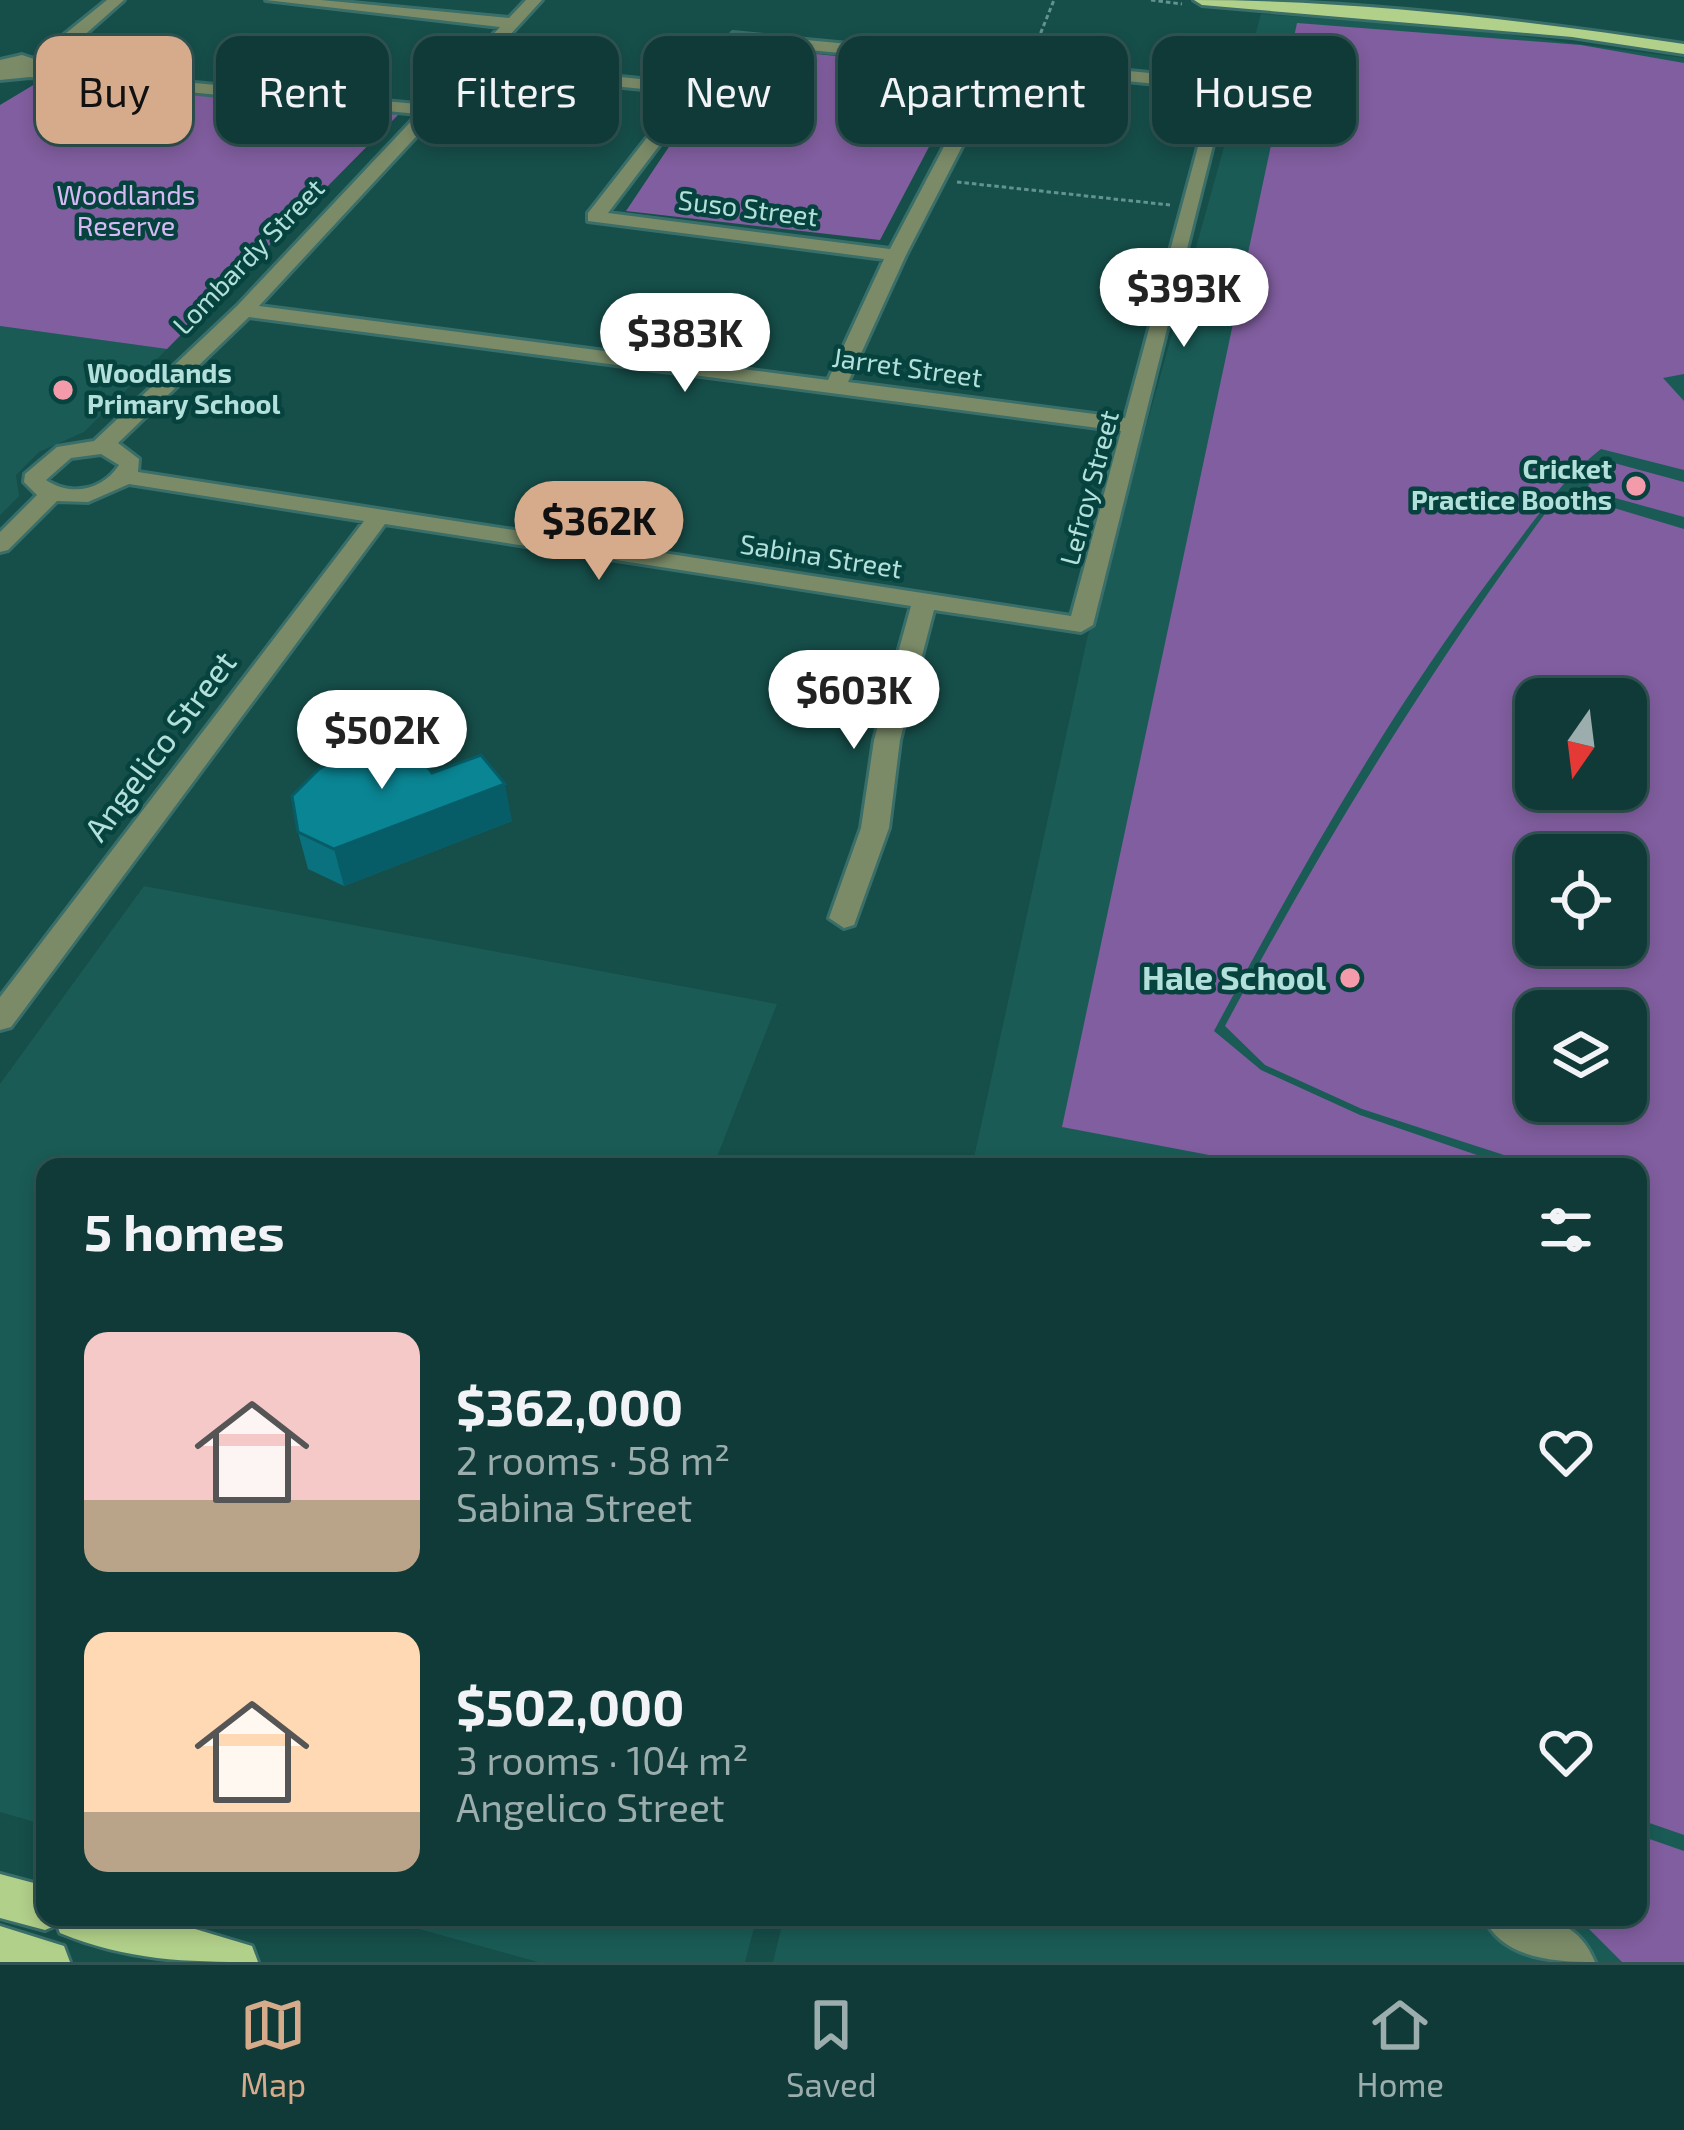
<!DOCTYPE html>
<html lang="en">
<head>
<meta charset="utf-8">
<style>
	body { margin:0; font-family:"Exo 2",sans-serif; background:#1e4542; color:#f1f3f6; height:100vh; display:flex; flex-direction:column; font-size:45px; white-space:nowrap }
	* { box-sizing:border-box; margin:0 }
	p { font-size:39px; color:#9cadad }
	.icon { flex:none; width:66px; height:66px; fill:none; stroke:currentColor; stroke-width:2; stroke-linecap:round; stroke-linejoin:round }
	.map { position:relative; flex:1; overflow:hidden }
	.details { position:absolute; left:36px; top:1158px; width:1611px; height:768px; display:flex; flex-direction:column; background:#103a37; border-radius:24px; box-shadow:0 6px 18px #0003,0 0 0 3px #305452 }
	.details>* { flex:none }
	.guide { position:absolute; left:36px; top:36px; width:1614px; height:108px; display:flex; gap:24px }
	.needle { width:78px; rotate:194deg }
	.tools { position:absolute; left:1515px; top:678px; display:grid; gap:24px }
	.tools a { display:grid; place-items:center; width:132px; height:132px; border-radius:24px; background:#103a37; box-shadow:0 6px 18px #0003,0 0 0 3px #305452; font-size:60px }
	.price { position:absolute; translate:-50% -102px; padding:0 27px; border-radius:42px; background:#fff; color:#222; font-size:39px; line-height:78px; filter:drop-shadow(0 3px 6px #0008) }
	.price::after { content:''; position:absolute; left:50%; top:72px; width:36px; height:27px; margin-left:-18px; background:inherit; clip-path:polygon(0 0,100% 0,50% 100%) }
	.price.selected { background:#d6ab8b; color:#111 }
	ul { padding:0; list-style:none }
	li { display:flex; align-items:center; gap:36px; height:300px; padding:0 48px }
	li span { display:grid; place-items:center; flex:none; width:336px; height:240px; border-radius:24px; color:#555 }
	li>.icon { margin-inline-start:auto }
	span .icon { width:144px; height:144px; fill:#fffc; stroke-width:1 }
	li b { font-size:51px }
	h2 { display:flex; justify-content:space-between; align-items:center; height:144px; padding:0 48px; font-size:51px }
	.pill { padding:0 42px; border-radius:24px; background:#103a37; box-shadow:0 6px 18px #0003,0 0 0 3px #305452; font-size:42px; line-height:108px }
	.pill.selected { background:#d6ab8b; color:#111 }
	.tab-bar { display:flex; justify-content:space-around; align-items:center; height:168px; border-top:3px solid #305452; background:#103a37; font-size:33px; color:#9cadad }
	.tab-bar a { display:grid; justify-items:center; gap:6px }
	.tab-bar .selected { color:#d6ab8b }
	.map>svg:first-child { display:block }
	.built { fill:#1a5b56; fill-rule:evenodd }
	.green { fill:#815e9f; fill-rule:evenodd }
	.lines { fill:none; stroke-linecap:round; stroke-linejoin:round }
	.minor-casing { stroke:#396e69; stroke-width:6 }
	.major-casing { stroke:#396e69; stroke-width:6 }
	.path { stroke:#62948f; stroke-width:3; stroke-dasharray:4.5 3; stroke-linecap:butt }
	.minor { fill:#7b8b68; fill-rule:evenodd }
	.major { fill:#b1d089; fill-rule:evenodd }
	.wall { fill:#09727e }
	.shaded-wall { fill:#075d67 }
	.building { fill:#0a8593; stroke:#075d67; stroke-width:3 }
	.poi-dot { fill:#f39aab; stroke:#06433f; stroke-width:4.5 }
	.labels { text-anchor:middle; stroke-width:9; stroke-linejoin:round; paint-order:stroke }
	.far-park-label { font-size:27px; fill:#d8b9f5; stroke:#06433f }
	.far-street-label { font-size:27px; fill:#b3e0db; stroke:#06433f }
	.far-poi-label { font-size:27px; font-weight:bold; fill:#b3e0db; stroke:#06433f; text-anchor:start }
	.street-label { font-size:33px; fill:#b3e0db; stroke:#06433f }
	.poi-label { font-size:33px; font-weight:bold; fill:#b3e0db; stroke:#06433f; text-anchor:end }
</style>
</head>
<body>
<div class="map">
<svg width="1684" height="1962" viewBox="0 0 1684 1962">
	<rect width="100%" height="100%" fill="#164e49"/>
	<path class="built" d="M1261 14 1465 29 1684 58V1962H773L784 1917H1638V1167H972L1087 639ZM1536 699H1626V789H1536ZM1536 855H1626V945H1536ZM1536 1011H1626V1101H1536Z
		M0 326 167 349 84 432 39 452 16 475 19 496 0 515Z
		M144 886 777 1004 713 1167H45V1825L0 1812V1084Z
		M376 1917H757L745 1962H538Z"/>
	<path class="green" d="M1297 23 1581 45 1684 63V374L1663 378 1684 401V470L1601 449C1560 481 1531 525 1499 567 1389 712 1300 870 1214 1031L1261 1070 1360 1115 1512 1167H1272L1062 1127Z
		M743 47 970 69 880 240 626 211 721 69Z
		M45 78 399 114 167 349 0 326V105Z
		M1603 460 1684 482V517L1586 490Z
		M1561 492 1684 529V1835L1638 1819V1167H1517L1507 1156 1362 1109 1265 1065 1225 1026C1325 839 1434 662 1561 492ZM1536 699H1626V789H1536ZM1536 855H1626V945H1536ZM1536 1011H1626V1101H1536Z
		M1638 1835 1684 1851V1962H1622L1577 1917H1638Z"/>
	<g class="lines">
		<defs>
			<path id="minor" d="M107 0H124L46 69 427 105 500 27 266 0H321L509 18 526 0H542L484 63 689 84 733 33 1202 78 1227 89 1093 625 1081 632 934 610 900 740 889 828 854 925 844 928 829 918 861 828 874 740 911 606 385 524 11 1027 0 1030V997L364 521 129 484 88 502 57 501 8 550 0 552V532L37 495 24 482 25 474 57 447 94 441 237 306 418 114 30 77 0 80V70L26 67 0 70V60L22 55 34 59ZM737 43 986 67 890 249 608 213ZM1002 69 1198 88 1212 95 1125 418 848 382 906 255ZM476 72 682 93 588 213V221L884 259 828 380 259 306ZM249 317 1121 431 1071 616 138 472 139 459 118 443ZM101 454 119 465C103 490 71 497 46 480L71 458Z
				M1484 1917C1531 1917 1574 1911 1595 1962 1556 1962 1501 1959 1484 1917Z"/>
			<path id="major" d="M1194 0C1357 0 1523 20 1684 44V54L1572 37 1202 5Z
				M0 1874 45 1886V1917H155L252 1946 258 1962C186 1962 129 1961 60 1933L57 1925 45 1930 0 1918Z
				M0 1926 64 1946 70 1962H0Z"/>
		</defs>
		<use href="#minor" class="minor-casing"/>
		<use href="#major" class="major-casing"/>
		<path class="path" d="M1151 0 1182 4
			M1035 47 1054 0
			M957 182 1170 205"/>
		<use href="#minor" class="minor"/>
		<use href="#major" class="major"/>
	</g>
	<path class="wall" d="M432 773 512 821 344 886 308 869 298 832Z"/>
	<path class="shaded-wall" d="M505 784 512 821 344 886 334 849Z"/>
	<path class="building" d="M404 737 432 773 481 755 505 784 334 849 298 832 292 796 319 769 352 750Z"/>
	<g class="poi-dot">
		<circle cx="63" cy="390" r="12"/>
		<circle cx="1636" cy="486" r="12"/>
		<circle cx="1350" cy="978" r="12"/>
	</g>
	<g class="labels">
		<g class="far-park-label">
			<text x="126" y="205">Woodlands<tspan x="126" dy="31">Reserve</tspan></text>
		</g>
		<g class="far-street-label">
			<text transform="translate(748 209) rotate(7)" y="9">Suso Street</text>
			<text transform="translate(249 257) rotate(-46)" y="9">Lombardy Street</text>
			<text transform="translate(907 368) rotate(8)" y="9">Jarret Street</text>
			<text transform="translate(1090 488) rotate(-75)" y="9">Lefroy Street</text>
			<text transform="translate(821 557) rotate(9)" y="9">Sabina Street</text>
		</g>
		<g class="far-poi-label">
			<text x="87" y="383">Woodlands<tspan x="87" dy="31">Primary School</tspan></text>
			<text x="1612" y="479" text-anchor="end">Cricket<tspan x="1612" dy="31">Practice Booths</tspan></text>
		</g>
		<g class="street-label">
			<text transform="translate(160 746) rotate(-53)" y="12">Angelico Street</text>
		</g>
		<g class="poi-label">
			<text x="1326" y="990">Hale School</text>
		</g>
	</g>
</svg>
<div class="tools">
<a><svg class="needle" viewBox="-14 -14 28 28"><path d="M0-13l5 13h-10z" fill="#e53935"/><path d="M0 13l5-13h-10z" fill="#9cadad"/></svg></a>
<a><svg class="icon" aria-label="locate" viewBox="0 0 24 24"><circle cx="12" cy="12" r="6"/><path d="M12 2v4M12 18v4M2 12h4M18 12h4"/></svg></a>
<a><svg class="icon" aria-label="layers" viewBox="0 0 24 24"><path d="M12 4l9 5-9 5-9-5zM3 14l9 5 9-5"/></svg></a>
</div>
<b class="price" style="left:1184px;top:350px">$393K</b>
<b class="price" style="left:685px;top:395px">$383K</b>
<b class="price selected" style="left:599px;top:583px">$362K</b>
<b class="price" style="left:854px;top:752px">$603K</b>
<b class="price" style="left:382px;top:792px">$502K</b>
<div class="guide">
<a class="pill selected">Buy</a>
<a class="pill">Rent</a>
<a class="pill">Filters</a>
<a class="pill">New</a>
<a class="pill">Apartment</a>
<a class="pill">House</a>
</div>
<section class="details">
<h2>5 homes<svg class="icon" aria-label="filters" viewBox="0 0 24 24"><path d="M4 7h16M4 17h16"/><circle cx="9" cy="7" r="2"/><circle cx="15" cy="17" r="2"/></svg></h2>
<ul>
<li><span style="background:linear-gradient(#f6c9c9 70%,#b9a48a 0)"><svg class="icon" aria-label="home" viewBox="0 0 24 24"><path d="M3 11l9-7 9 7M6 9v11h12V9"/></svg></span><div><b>$362,000</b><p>2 rooms · 58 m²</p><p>Sabina Street</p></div><svg class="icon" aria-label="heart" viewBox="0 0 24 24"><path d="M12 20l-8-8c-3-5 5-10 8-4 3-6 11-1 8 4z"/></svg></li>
<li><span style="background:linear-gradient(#ffd9b3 75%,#b9a48a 0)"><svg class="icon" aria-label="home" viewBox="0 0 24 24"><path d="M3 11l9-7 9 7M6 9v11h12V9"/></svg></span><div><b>$502,000</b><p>3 rooms · 104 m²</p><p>Angelico Street</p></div><svg class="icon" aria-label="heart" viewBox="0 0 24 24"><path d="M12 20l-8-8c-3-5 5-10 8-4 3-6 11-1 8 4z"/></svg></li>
</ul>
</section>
</div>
<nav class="tab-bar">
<a class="selected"><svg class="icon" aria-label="map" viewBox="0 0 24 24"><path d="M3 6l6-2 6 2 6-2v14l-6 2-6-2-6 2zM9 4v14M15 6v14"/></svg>Map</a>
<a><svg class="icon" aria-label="saved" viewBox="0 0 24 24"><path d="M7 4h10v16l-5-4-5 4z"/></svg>Saved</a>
<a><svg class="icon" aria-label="home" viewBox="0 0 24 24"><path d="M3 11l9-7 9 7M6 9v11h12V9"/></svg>Home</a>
</nav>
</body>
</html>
